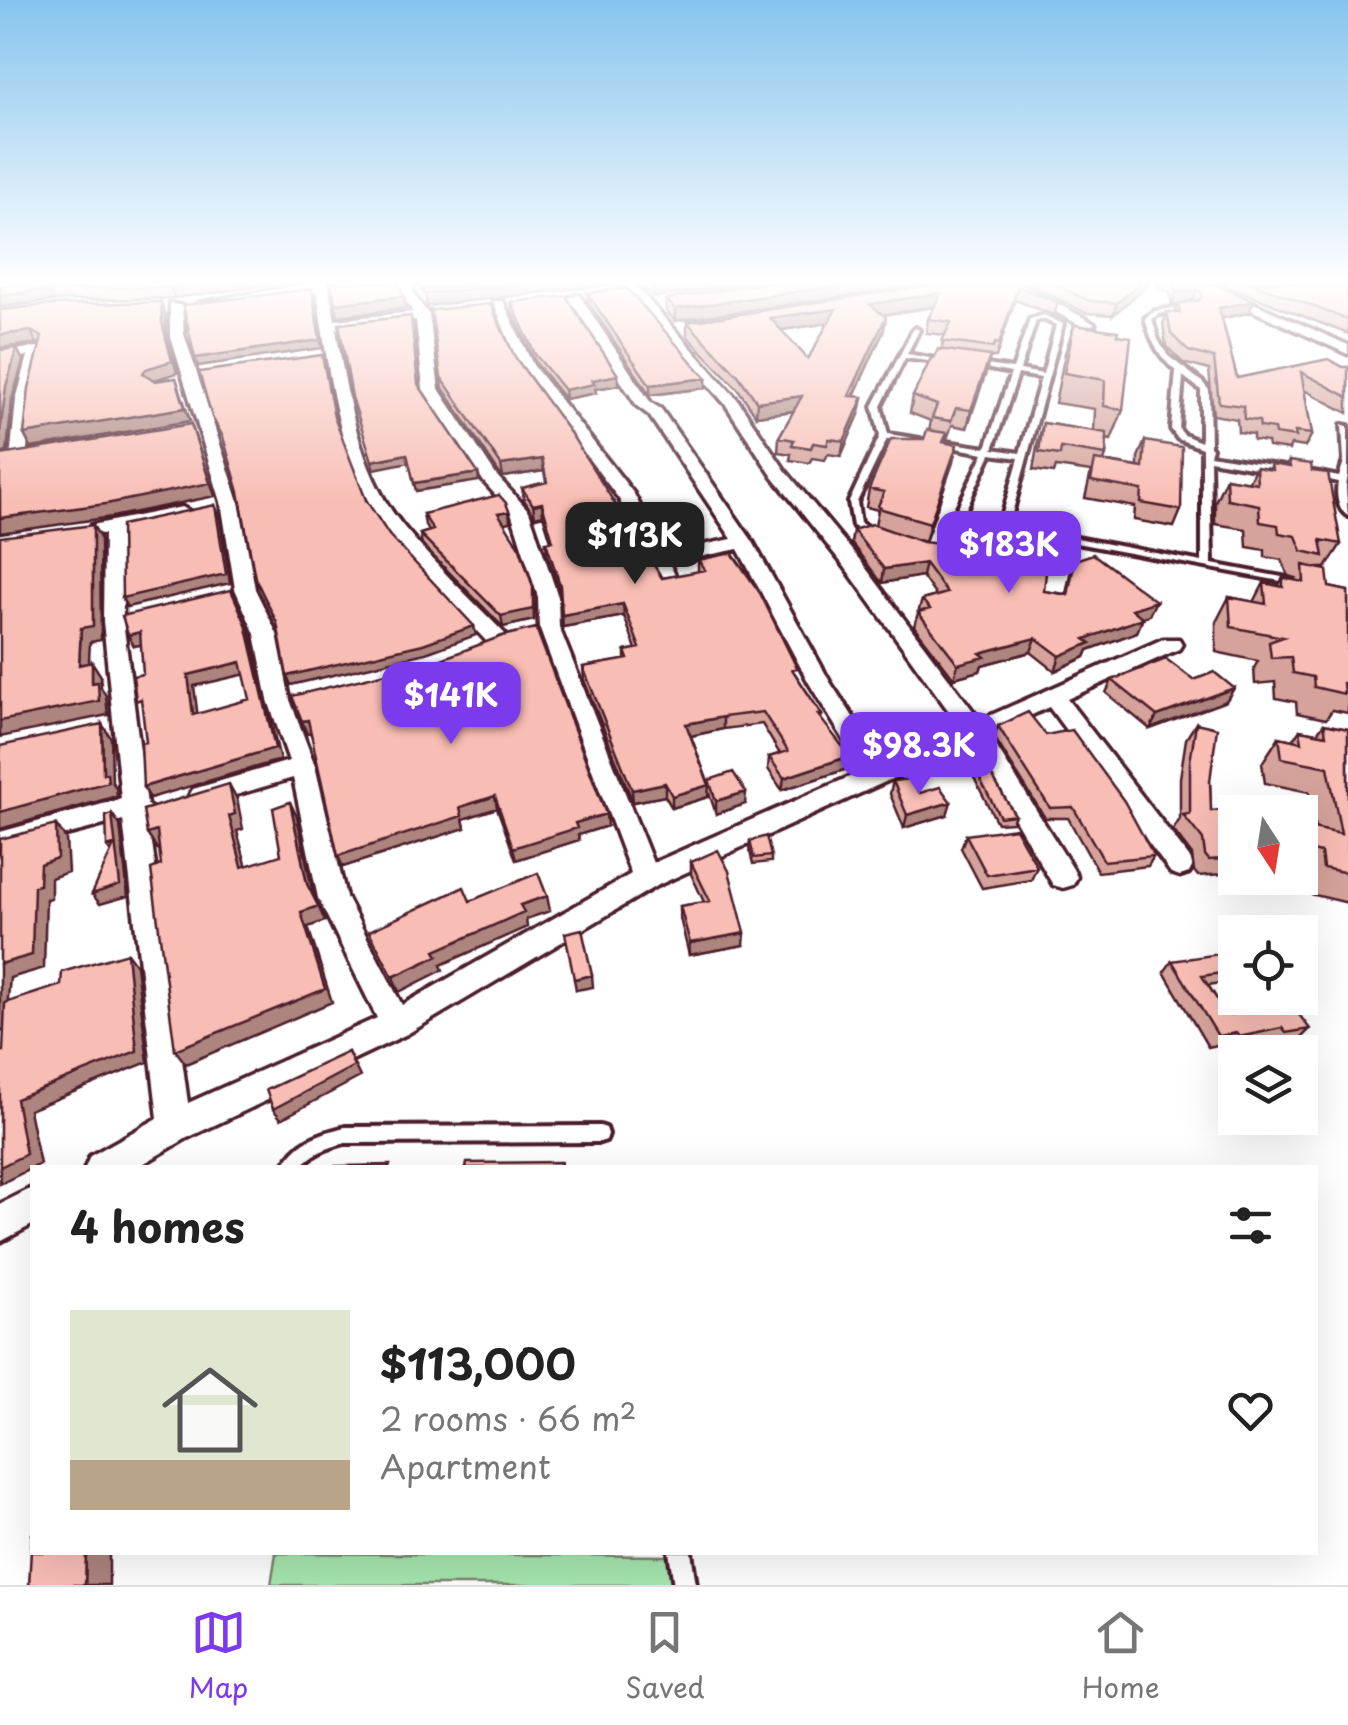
<!DOCTYPE html>
<html lang="en">
<head>
<meta charset="utf-8">
<style>
	body { margin:0; font-family:"Playpen Sans",sans-serif; background:#f6f6f6; color:#222; height:100vh; display:flex; flex-direction:column; font-size:38px; white-space:nowrap }
	* { box-sizing:border-box; margin:0 }
	p { font-size:32px; color:#767676 }
	.icon { flex:none; width:55px; height:55px; fill:none; stroke:currentColor; stroke-width:2; stroke-linecap:round; stroke-linejoin:round }
	.map { position:relative; flex:1; overflow:hidden }
	.panel { position:absolute; left:30px; top:1165px; width:1288px; height:390px; display:flex; flex-direction:column; background:#fff; border-radius:0px; box-shadow:0 10px 40px #0002 }
	.panel>* { flex:none }
	.needle { width:65px; rotate:168deg }
	.fabs { position:absolute; left:1218px; top:795px; display:grid; gap:20px }
	.fabs a { display:grid; place-items:center; width:100px; height:100px; border-radius:0px; background:#fff; box-shadow:0 10px 40px #0002; font-size:50px }
	.price { position:absolute; translate:-50% -85px; padding:0 22px; border-radius:20px; background:#7c3aed; color:#fff; font-size:32px; line-height:65px; filter:drop-shadow(0 2px 5px #0008) }
	.price::after { content:''; position:absolute; left:50%; top:60px; width:30px; height:22px; margin-left:-15px; background:inherit; clip-path:polygon(0 0,100% 0,50% 100%) }
	.price.active { background:#222; color:#fff }
	ul { padding:0; list-style:none }
	li { display:flex; align-items:center; gap:30px; height:250px; padding:0 40px }
	li+li { border-top:2px solid #e0e0e0 }
	li span { display:grid; place-items:center; flex:none; width:280px; height:200px; border-radius:0px; color:#555 }
	li>.icon { margin-inline-start:auto }
	span .icon { width:120px; height:120px; fill:#fffc; stroke-width:1 }
	li b { font-size:42px }
	h2 { display:flex; justify-content:space-between; align-items:center; height:120px; padding:0 40px; font-size:42px }
	.dock { display:flex; justify-content:space-around; align-items:center; height:140px; border-top:2px solid #e0e0e0; background:#fff; font-size:28px; color:#767676 }
	.dock a { display:grid; justify-items:center; gap:5px }
	.dock .active { color:#7c3aed }
	.map>svg:first-child { display:block }
	.green { fill:#a6e6af; stroke:#78826d; stroke-width:2.5 }
	.lines { fill:none; stroke-linecap:round; stroke-linejoin:round }
	.lane-casing { stroke:#4a1f2b; stroke-width:8 }
	.street-casing { stroke:#4a1f2b; stroke-width:7 }
	.lane { fill:#fff; fill-rule:evenodd }
	.street { fill:#fff; fill-rule:evenodd }
	.wall { fill:#d5a39b; stroke:#4a1f2b; stroke-width:2.5; fill-rule:evenodd }
	.shaded-wall { fill:#ae847e; stroke:#4a1f2b; stroke-width:2.5 }
	.building { fill:#f8bdb4; stroke:#4a1f2b; stroke-width:2.5; fill-rule:evenodd }
</style>
</head>
<body>
<div class="map">
<svg width="1348" height="1585" viewBox="0 0 1348 1585">
	<rect width="100%" height="100%" fill="#fff"/>
	<filter id="ink" filterUnits="userSpaceOnUse"><feTurbulence type="fractalNoise" baseFrequency=".01" numOctaves="2"/><feDisplacementMap in="SourceGraphic" scale="20" xChannelSelector="R" yChannelSelector="G"/><feConvolveMatrix kernelMatrix="1 2 1 2 8 2 1 2 1" color-interpolation-filters="sRGB"/></filter>
	<g filter="url(#ink)">
		<path class="green" d="M276 1553 668 1556 672 1585H271Z"/>
		<g class="lines">
			<defs>
				<path id="lane" d="M1192 305 1194 306V308L1159 314 1152 319 1158 340 1168 356 1202 382 1209 390 1210 446 1212 448 1210 455 1284 467 1288 470 1284 473 1210 460 1212 564 1298 580 1303 583 1302 585 1006 530 995 546 992 547H967L946 538 944 536 984 453 940 445 936 443 940 441 986 448 1011 373 969 365 973 363 1013 369 1030 319 1044 315 1063 324 1009 525 1202 562V448L1178 439 1171 429 1176 371C1158 356 1151 340 1145 318L1155 311ZM1043 319 1056 325 1043 374 1020 370 1036 321ZM1018 374 1041 378 1020 453 993 449ZM1183 376 1201 390V442L1184 435 1179 429ZM991 454 1019 458 999 527 989 541H968L954 535Z
					M916 328 919 330 907 354 947 361 943 363 905 358 881 406 888 434 920 439 924 441 920 443 887 439 857 502 860 523 879 533V537L876 538 853 526 849 502 880 436 873 406 913 330Z
					M1342 425 1348 426V475L1346 487 1348 516C1337 509 1336 494 1338 482L1310 475 1314 472 1339 477 1344 461Z
					M600 1126 606 1128 608 1134 606 1140 600 1142 345 1143C327 1148 312 1153 300 1168H283C295 1141 318 1134 345 1127Z
					M669 1552H691L696 1585H674Z"/>
				<path id="street" d="M316 282H328L335 320 413 312 402 295 400 282H412L414 295 429 315 439 389 496 475 529 511 558 597 559 627 653 863 863 771 809 683 738 549 669 563 675 575 672 579H658L619 499 519 366 493 301H503L533 365 634 494 664 553 732 539 649 415 637 406 567 298 579 295 651 403 661 409 753 542 830 682 883 762 961 728 845 567 773 477 726 405 618 282H632L737 399 785 470 859 559 980 720 1163 639H1179L1182 644 1179 649 1067 699 1189 857 1193 865 1189 873 1180 876 1171 873 1049 707 989 735 1073 869 1077 877 1073 885 1063 888 1053 885 971 743 656 886 407 1034 187 1138 136 1168H85L90 1156 158 1118 123 820 0 852V832L121 799 103 621 104 534 92 533V525L182 507 191 512 188 516 122 530 123 621 147 805 158 814 149 822 188 1103 377 1018 318 898 293 778 202 805 193 803 189 796 193 789 289 761 268 700 255 634 235 589 221 502 170 334V303L182 306 184 334 239 502 255 589 277 634 290 700 315 766 346 897 402 1005 631 874 539 627 538 597 511 512 484 482 423 389 416 320 336 329C347 395 359 473 403 526 434 564 471 599 505 634L508 639 505 644H489C455 606 414 570 385 529 337 460 329 372 317 292L205 307 198 303Z
					M1002 282H1018L1095 324 1083 327Z
					M1189 282H1206L1348 345V354Z
					M37 347 44 351 32 400 26 459 18 464 10 459 16 400 28 356 0 360V352Z
					M32 1188V1225L0 1242V1204Z"/>
			</defs>
			<use href="#lane" class="lane-casing"/>
			<use href="#street" class="street-casing"/>
			<use href="#lane" class="lane"/>
			<use href="#street" class="street"/>
		</g>
		<path class="wall" d="M289 282 175 298 53 301 0 287Z
			M638 282H757L653 297Z
			M771 282 675 321 666 311V299Z
			M1019 282 1058 302 1054 315 1015 300 996 357H991L988 362 967 428 952 425 947 439 945 438 944 442 953 462 925 542 906 536 1044 591 1066 594 1070 574 1075 560 1149 615 1143 617 1137 632 1088 650 1085 657 1055 671 1031 652 982 665 980 671 954 678 914 626 922 600 936 596 922 576 882 583 851 543 853 530 875 525 878 510 866 507 869 489 924 439 929 431 931 421 910 413 913 396 941 350 945 335 926 333 928 319 934 307 883 315 884 330 854 396 863 397 860 412 841 456 828 454 825 460 812 458 809 463 790 460 791 454 778 452 779 437 794 411 756 416 738 389 687 336V322ZM828 323 808 359 780 330H782Z
			M1026 282H1151L1113 315 1086 313Z
			M1157 282H1210L1254 301 1248 313 1222 318 1237 378 1348 367V413L1304 390 1312 434 1305 447 1291 445 1289 450 1268 447 1267 442 1253 440V434L1238 432 1237 419 1213 415 1209 370 1183 363 1166 346 1163 324 1167 312 1175 313 1178 304 1192 301 1172 305 1170 293 1158 287Z
			M1216 282H1348V334Z
			M587 293 706 378V388L650 395 588 302Z
			M511 302 619 385 595 389 596 393 565 399 536 363 512 311Z
			M0 310 165 314 166 335 177 373 154 380 176 378 190 421 31 448 24 434 40 345Z
			M431 310 515 357 662 578 698 572V560L796 675 822 715 821 719 847 769 782 790 768 769 769 757 780 754 762 724 723 729 691 736 709 785V780L745 804 716 814 709 793 708 797 672 808 665 796 633 802 584 680 583 667 625 660V651L636 649 624 616 563 627 561 594 547 554 546 542 551 541 543 515 535 517 524 500 522 488 546 482 544 471 503 477 499 473 443 388Z
			M1074 325 1117 335 1123 410 1111 440 1107 439 1106 455 1104 461 1138 467V457L1145 441 1181 510 1174 527 1134 520 1135 507 1085 498 1091 472 1056 467 1054 473 1033 470 1038 441 1043 423 1094 431 1095 409 1055 403 1065 353Z
			M1289 461 1312 471 1341 544 1326 568H1317L1329 587 1348 591V713L1332 710 1326 719 1297 713 1296 702 1276 698 1275 682 1255 684 1254 668 1258 661 1216 652V622L1229 597 1254 602 1264 583 1278 586 1283 578 1294 580 1296 578 1288 576 1282 560 1265 557V550L1247 547 1246 529 1215 524V502L1226 478 1248 482 1256 467 1269 469 1271 464 1286 466Z
			M509 511 510 522 504 523 533 587 534 620 503 627 422 545 420 534 429 531 425 525 423 514Z
			M1112 680H1194L1234 688 1226 701 1150 729 1106 693Z
			M292 696 607 826 578 835 579 840 516 860 497 808 463 819 465 828 343 867 311 732 307 734Z
			M1196 723 1210 781 1211 811 1235 816V873L1198 876 1194 871 1192 855 1173 830 1180 819V778L1186 739Z
			M1324 724 1348 729V903L1302 892 1300 878V848L1315 829 1309 792 1265 783 1262 763 1279 737 1293 740 1300 730 1317 733Z
			M998 726 1046 735 1154 856 1148 866 1098 872 1068 818H1045L994 737Z
			M968 756 1015 815 1012 822 997 823 966 762Z
			M893 781 920 793 947 815 904 828 890 794Z
			M966 835 1037 867 1031 880 982 888 961 848Z
			M750 841 771 856V862L753 864 749 848Z
			M691 862 744 945 689 955 680 918V906L704 902 691 874Z
			M1172 961 1234 965 1235 963V975L1228 982 1208 985 1227 1015 1310 1029 1299 1040 1275 1043 1272 1039 1229 1047 1226 1043 1208 1047 1164 972Z"/>
		<path class="shaded-wall" d="M204 282H289L175 298 170 287Z
			M416 282H467L417 287Z
			M533 282H616L615 284 427 306 425 294Z
			M678 282H757L653 297V286Z
			M866 282H943L675 321V309Z
			M1142 282H1151L1113 315 1117 303Z
			M312 289 322 348 198 366 195 358Z
			M48 290 53 301 0 307V295Z
			M1197 290 1192 301 1172 305 1176 293Z
			M941 293 938 306 868 317 870 304Z
			M404 296 406 308 338 316 335 304Z
			M1254 301 1248 313 1214 320 1219 308Z
			M161 302 165 314 166 335 177 373 151 381 143 373Z
			M836 309 835 322 769 332 770 318Z
			M886 317 884 330 847 410 849 396Z
			M31 331 36 343 0 348V335Z
			M17 348 23 361 12 399 7 452 0 454V432L6 386Z
			M990 356 986 373 967 428 971 410Z
			M618 375 619 385 595 389 596 393 565 399 564 390 592 380Z
			M176 378 190 421 31 448 24 434Z
			M706 378V388L650 395V385Z
			M802 396 800 410 756 416 757 402Z
			M863 397 860 412 841 456 844 441Z
			M191 424 215 496 112 517 0 533V518Z
			M957 445 953 462 925 542 930 523Z
			M407 454 409 462 374 469 372 461Z
			M542 459 544 471 503 477 501 465Z
			M478 473 479 481 416 491 414 483Z
			M542 503 543 515 535 517 533 505Z
			M215 505 219 514 230 583 127 607 122 598Z
			M509 511 510 522 500 524 498 513Z
			M93 525 100 538 101 640 90 642 88 679 79 665 81 628Z
			M925 563 922 576 882 583 884 569Z
			M533 587 534 620 503 627 501 616Z
			M1156 601 1149 615 1126 623 1132 609Z
			M623 604 624 616 563 627 562 615Z
			M1143 618 1137 632 1088 650 1085 657 1055 671 1060 656 1085 639Z
			M246 624 251 635 280 760 150 798 143 787 275 748Z
			M474 626 476 635 426 653 291 685 287 676Z
			M140 632 146 644 134 646 128 635Z
			M1036 638 1031 652 982 665 980 671 954 678 958 664 980 653Z
			M92 662 101 676V687L106 696 108 715 0 737V721L92 683Z
			M241 662 246 674 194 686 199 726 193 715 188 675Z
			M1234 688 1226 701 1150 729 1157 716Z
			M723 717V729L686 737V724Z
			M308 720 313 732 307 734 302 721Z
			M102 724 111 738 112 782 116 787 117 796 0 829V812L103 774Z
			M850 756 847 769 782 790 784 778Z
			M665 783V796L633 802 632 790Z
			M229 784 237 799 243 829 237 831 251 882 242 867 229 816Z
			M709 785 708 797 672 808V796Z
			M746 792 745 804 716 814V801Z
			M495 796 497 808 463 819 465 828 343 867 338 856 460 807Z
			M290 802 297 817 314 899 307 884Z
			M951 802 947 815 904 828 907 815Z
			M112 814 120 825 128 896 100 904 92 894 114 857 107 847Z
			M606 814 607 826 578 835 579 840 516 860 513 848 575 823Z
			M56 825 66 839 68 872 51 878V898L46 899 44 968 10 978 5 1029 0 1031V964L34 886 40 864Z
			M157 831 167 846 157 849 147 834Z
			M547 896 550 911 526 919 527 927 441 965 443 970 399 992 393 977 435 951 520 905Z
			M318 906 325 921 308 927 332 1002 186 1064 175 1050 301 912Z
			M745 933 744 945 689 955 690 943Z
			M127 953 136 965 148 1062 29 1110 40 1164 0 1184V1167L16 1099Z
			M592 975 593 987 576 990 574 979Z
			M348 1052 360 1077 281 1119 273 1109Z
			M86 1552H109V1585H85Z"/>
		<path class="building" d="M23 282H204L170 287 48 290 0 295V287Z
			M331 282H396L404 296 335 304Z
			M501 282H533L425 294 421 290Z
			M649 282H678L653 286Z
			M771 282H866L675 309 666 299Z
			M952 282H1019L1058 302 1018 287 999 344 995 343 993 348 942 341 951 322 928 319 941 293 870 304 886 317 849 396 863 397 844 441 829 439 827 445 813 443 811 448 792 445 794 440 779 437 802 396 757 402 738 375 687 322ZM836 309 808 359 770 318Z
			M1051 282H1142L1117 303 1089 301Z
			M1174 282H1210L1254 301 1219 308 1237 378 1328 359 1343 367H1348V397L1301 372 1312 434 1295 432 1296 437 1275 434 1274 429 1260 427 1259 421 1244 419 1243 406 1219 403 1214 358 1188 351 1171 334 1167 312 1180 313 1178 304 1200 300 1203 294 1197 290 1176 293Z
			M1250 282H1348V320Z
			M627 288 706 378 650 385 587 293Z
			M312 289 320 340 195 358 183 305Z
			M566 296 618 375 592 380 595 384 564 390 535 354 511 302Z
			M161 302 162 323 172 361 146 369 143 373 155 381 176 378 185 408 24 434 29 388 42 337 31 331 0 335V310L48 305Z
			M490 304 515 357 571 434 662 578 705 570 698 560 732 553 760 593 797 668 792 669 822 715H818L850 756 784 778 769 757 788 751 763 712 723 717 686 724 709 785 672 796 665 783 632 790 583 667 628 659 625 651 640 648 623 604 562 615 560 585 546 542 553 541 542 503 533 505 522 488 547 482 542 459 501 465 441 377 431 310Z
			M411 316 418 384 478 473 414 483 407 454 372 461 352 397 339 324Z
			M1074 325 1118 331 1117 335 1131 337 1123 410 1104 406 1105 380 1064 373Z
			M17 348 6 386 0 432V350Z
			M938 349 990 356 971 410 956 408 951 421 932 418 937 405 913 396 931 358H934Z
			M322 355 334 417 366 500 389 535 474 626 423 644 287 676 277 623 255 578 239 492 223 437 212 417 199 372Z
			M1043 423 1107 433 1106 455 1061 448 1060 455 1039 452Z
			M191 424 210 483 106 504 0 518V455Z
			M927 430 947 433 943 442 957 445 930 523 882 509 878 506 884 492 869 489 891 439H924Z
			M1145 441 1182 447 1181 510 1141 503 1142 490 1091 481 1095 460 1143 468Z
			M1289 461 1311 464 1312 471 1328 473 1341 544 1321 540 1324 556 1302 551 1296 536 1279 533 1278 525 1260 522 1259 505 1227 499 1226 478 1257 483 1256 467 1272 470 1271 464 1290 467Z
			M499 495 506 503 509 511 498 513 520 548 533 587V609L501 616 420 534 433 530 423 514Z
			M215 505 226 574 122 598 121 525Z
			M872 524 923 542 983 549 999 544 1016 557 1049 546 1044 591 1068 595 1075 560 1093 554 1156 601 1132 609 1143 618 1085 639 1091 643 1060 656 1036 638 980 653 985 657 958 664 918 612 930 609 922 600 947 593 925 563 884 569 853 530Z
			M93 525V626L81 628 79 665 92 662V683L98 682 99 701 0 721V537Z
			M1303 565 1327 570 1329 587 1348 591V684L1343 683 1344 694 1314 687 1313 677 1293 673 1291 657 1271 658 1269 642 1283 637 1231 627 1229 597 1266 604 1264 583 1283 587V578L1304 582Z
			M231 590 246 624 275 748 143 787 141 743 146 742 141 699 136 701 133 676 143 674 140 632 128 635 122 616ZM241 662 250 699 193 715 188 675Z
			M536 628 606 814 575 823 577 828 513 848 495 796 460 807 462 816 338 856 308 720 302 721 292 696 439 660 502 636Z
			M1166 659 1194 680 1214 672 1234 688 1157 716 1112 680Z
			M1028 712 1046 735 1072 730 1124 801 1154 856 1104 861 1073 807 1050 808 998 726Z
			M1196 723 1217 728 1210 781 1211 811 1229 809 1235 816V858L1209 860 1205 855 1203 840 1183 815 1190 814V762Z
			M102 724 103 774 107 773 108 782 0 812V746Z
			M1324 724 1348 729V873L1323 868 1321 853 1300 848V825L1341 834 1328 767 1282 758 1279 737 1302 742 1300 730 1326 735Z
			M979 754 1015 815 1000 817 968 756Z
			M733 772 746 792 716 801 709 780Z
			M910 779 920 793 940 787 951 802 907 815 893 781Z
			M229 784 235 814 229 816 242 867 281 855 273 808 290 802 307 884 318 906 301 912 325 989 175 1050 151 869 161 865 157 831 147 834 143 810Z
			M112 814 120 885 92 894 114 845 107 847 106 816Z
			M56 825 57 858 40 864 39 885 34 886 32 955 0 964V839Z
			M1015 828 1037 867 987 875 966 835Z
			M766 836 771 856 754 858 750 841Z
			M718 850 729 871 745 933 690 943 680 906 710 901 691 862Z
			M538 873 547 896 520 905 524 912 435 951 438 956 393 977 369 931 464 887 470 901Z
			M582 929 592 975 574 979 565 933Z
			M127 953 137 1051 16 1099 26 1154 0 1167V1052L3 1051 5 1003 61 985 62 972Z
			M1226 953 1235 967V971L1202 976 1227 1015 1291 1004 1310 1029 1286 1033 1282 1028 1239 1037 1236 1033 1218 1036 1172 961Z
			M348 1052 354 1066 273 1109 266 1090Z
			M561 1162 560 1168H466L467 1163Z
			M390 1165 389 1168H296V1167Z
			M32 1533V1552H86L85 1585H29Z"/>
	</g>
	<linearGradient id="sky" x2="0" y2="1"><stop stop-color="#86c4ed"/><stop offset="0.56" stop-color="#fff"/><stop offset="1" stop-color="#fff" stop-opacity="0"/></linearGradient>
	<rect width="1348" height="504" fill="url(#sky)"/>
</svg>
<div class="fabs">
<a><svg class="needle" viewBox="-14 -14 28 28"><path d="M0-13l5 13h-10z" fill="#e53935"/><path d="M0 13l5-13h-10z" fill="#767676"/></svg></a>
<a><svg class="icon" aria-label="locate" viewBox="0 0 24 24"><circle cx="12" cy="12" r="6"/><path d="M12 2v4M12 18v4M2 12h4M18 12h4"/></svg></a>
<a><svg class="icon" aria-label="layers" viewBox="0 0 24 24"><path d="M12 4l9 5-9 5-9-5zM3 14l9 5 9-5"/></svg></a>
</div>
<b class="price active" style="left:635px;top:587px">$113K</b>
<b class="price" style="left:1009px;top:596px">$183K</b>
<b class="price" style="left:451px;top:747px">$141K</b>
<b class="price" style="left:919px;top:797px">$98.3K</b>
<section class="panel">
<h2>4 homes<svg class="icon" aria-label="filters" viewBox="0 0 24 24"><path d="M4 7h16M4 17h16"/><circle cx="9" cy="7" r="2"/><circle cx="15" cy="17" r="2"/></svg></h2>
<ul>
<li><span style="background:linear-gradient(#dfe7d0 75%,#b9a48a 0)"><svg class="icon" aria-label="home" viewBox="0 0 24 24"><path d="M3 11l9-7 9 7M6 9v11h12V9"/></svg></span><div><b>$113,000</b><p>2 rooms · 66 m²</p><p>Apartment</p></div><svg class="icon" aria-label="heart" viewBox="0 0 24 24"><path d="M12 20l-8-8c-3-5 5-10 8-4 3-6 11-1 8 4z"/></svg></li>
</ul>
</section>
</div>
<nav class="dock">
<a class="active"><svg class="icon" aria-label="map" viewBox="0 0 24 24"><path d="M3 6l6-2 6 2 6-2v14l-6 2-6-2-6 2zM9 4v14M15 6v14"/></svg>Map</a>
<a><svg class="icon" aria-label="saved" viewBox="0 0 24 24"><path d="M7 4h10v16l-5-4-5 4z"/></svg>Saved</a>
<a><svg class="icon" aria-label="home" viewBox="0 0 24 24"><path d="M3 11l9-7 9 7M6 9v11h12V9"/></svg>Home</a>
</nav>
</body>
</html>
